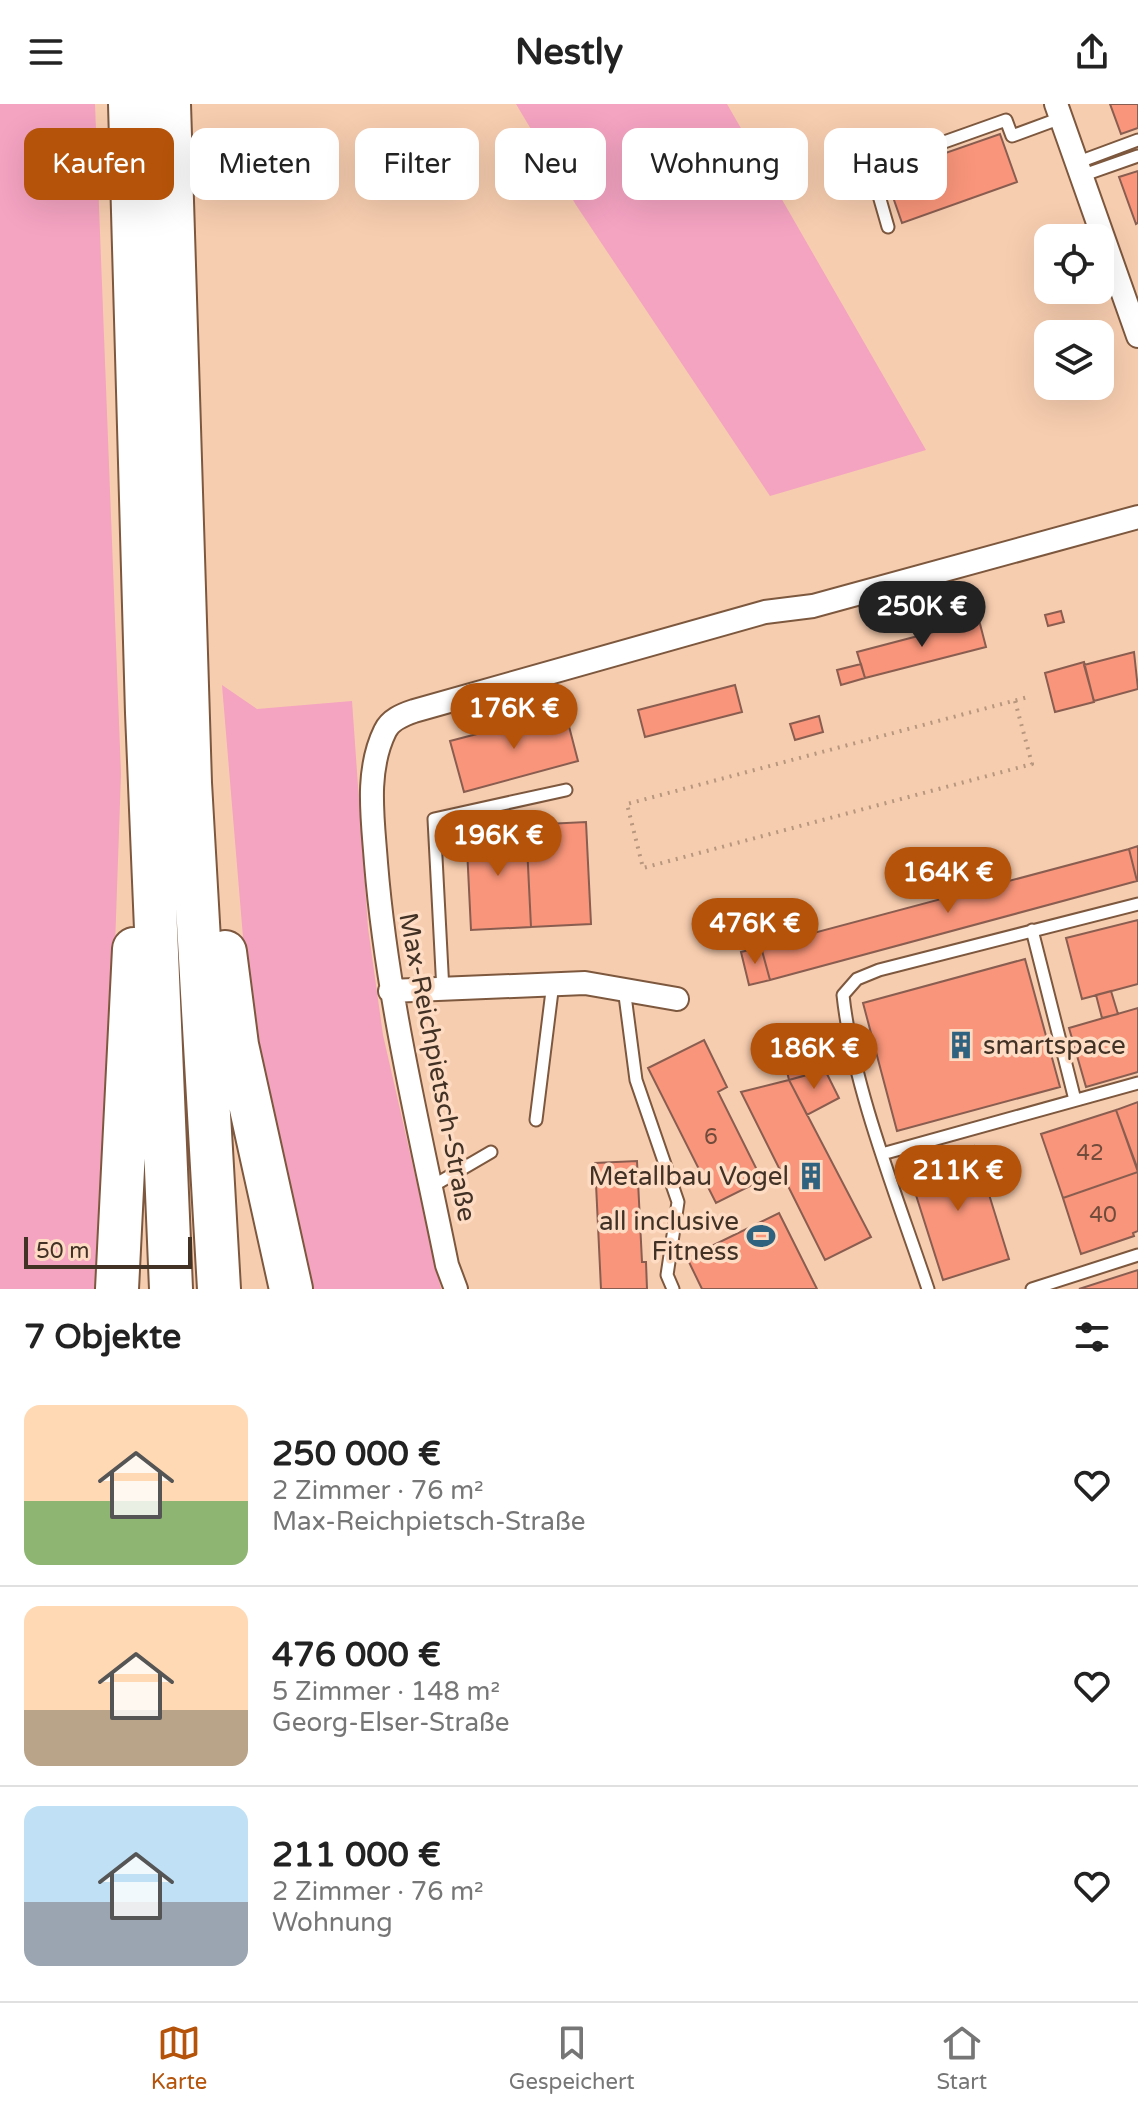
<!DOCTYPE html>
<html lang="de">
<head>
<meta charset="utf-8">
<style>
	body { margin:0; font-family:"Varela Round",sans-serif; background:#f2f2f2; color:#222; height:100vh; display:flex; flex-direction:column; font-size:30px; white-space:nowrap }
	* { box-sizing:border-box; margin:0 }
	p { font-size:26px; color:#767676 }
	.icon { flex:none; width:44px; height:44px; fill:none; stroke:currentColor; stroke-width:2; stroke-linecap:round; stroke-linejoin:round }
	.map { position:relative; height:1185px; overflow:hidden }
	.sheet { display:flex; flex-direction:column; background:#fff; flex:1 }
	.sheet>* { flex:none }
	.hud { position:absolute; left:24px; top:24px; width:1090px; height:72px; display:flex; gap:16px }
	.fabs { position:absolute; left:1034px; top:120px; display:grid; gap:16px }
	.fabs a { display:grid; place-items:center; width:80px; height:80px; border-radius:16px; background:#fff; box-shadow:0 8px 32px #0002; font-size:40px }
	.scale { position:absolute; left:24px; bottom:20px; width:168px; box-sizing:border-box; padding-left:8px; border:4px solid #423226; border-top:0; font-size:22px; line-height:28px; white-space:nowrap; color:#423226; -webkit-text-stroke:6px #fedcc4; paint-order:stroke }
	.price { position:absolute; translate:-50% -68px; padding:0 18px; border-radius:28px; background:#b45309; color:#fff; font-size:26px; line-height:52px; filter:drop-shadow(0 2px 4px #0008) }
	.price::after { content:''; position:absolute; left:50%; top:48px; width:24px; height:18px; margin-left:-12px; background:inherit; clip-path:polygon(0 0,100% 0,50% 100%) }
	.price.active { background:#222; color:#fff }
	ul { padding:0; list-style:none }
	li { display:flex; align-items:center; gap:24px; height:200px; padding:0 24px }
	li+li { border-top:2px solid #e0e0e0 }
	li span { display:grid; place-items:center; flex:none; width:224px; height:160px; border-radius:16px; color:#555 }
	li>.icon { margin-inline-start:auto }
	span .icon { width:96px; height:96px; fill:#fffc; stroke-width:1 }
	li b { font-size:34px }
	h2 { display:flex; justify-content:space-between; align-items:center; height:96px; padding:0 24px; font-size:34px }
	.tag { padding:0 28px; border-radius:16px; background:#fff; box-shadow:0 8px 32px #0002; font-size:28px; line-height:72px }
	.tag.active { background:#b45309; color:#fff }
	header { display:flex; justify-content:space-between; align-items:center; height:104px; padding:0 24px; background:#fff; font-size:36px; font-weight:700 }
	.tab-bar { display:flex; justify-content:space-around; align-items:center; height:112px; border-top:2px solid #e0e0e0; background:#fff; font-size:22px; color:#767676 }
	.tab-bar a { display:grid; justify-items:center; gap:4px }
	.tab-bar .active { color:#b45309 }
	.map>svg:first-child { display:block }
	.green { fill:#f4a3c1 }
	.building { fill:#f8957a; stroke:#895d50; stroke-width:2 }
	.lines { fill:none; stroke-linecap:round; stroke-linejoin:round }
	.service-casing { stroke:#7d583e; stroke-width:15 }
	.minor-casing { stroke:#7d583e; stroke-width:26 }
	.motorway-casing { stroke:#7d583e; stroke-width:46 }
	.path { stroke:#b8977f; stroke-width:4; stroke-dasharray:2 6; stroke-linecap:butt }
	.service { stroke:#fff; stroke-width:11 }
	.minor { stroke:#fff; stroke-width:22 }
	.motorway { stroke:#fff; stroke-width:42 }
	.labels { text-anchor:middle; stroke-width:7; stroke-linejoin:round; paint-order:stroke }
	.number-label { font-size:22px; fill:#704b3b }
	.poi-label { font-size:26px; fill:#423226; stroke:#fedcc4; text-anchor:end }
	.street-label { font-size:26px; fill:#423226; stroke:#fedcc4 }
</style>
</head>
<body>
<header><svg class="icon" aria-label="menu" viewBox="0 0 24 24"><path d="M4 6h16M4 12h16M4 18h16"/></svg>Nestly<svg class="icon" aria-label="share" viewBox="0 0 24 24"><path d="M12 15V3M7 8l5-5 5 5M5 13v7h14v-7"/></svg></header>
<div class="map">
<svg width="1138" height="1185" viewBox="0 0 1138 1185">
	<rect width="100%" height="100%" fill="#f7cdaf"/>
	<path class="green" d="M0 0H95L121 670 103 1185H0Z
		M516 0H727L926 346 770 392 576 101Z
		M222 581 257 605 352 597 368 824 383 931 441 1185H309L250 917Z"/>
	<path class="building" d="M1110 0H1138V24L1121 30Z
		M1000 30 1017 78 902 119 885 70Z
		M1138 67V119L1136 120 1119 73Z
		M1061 507 1064 518 1048 522 1045 511Z
		M979 516 986 543 865 574 857 548Z
		M1134 548 1138 585 1094 597 1084 561Z
		M1084 558 1094 598 1055 608 1045 569Z
		M861 560 865 574 841 581 837 566Z
		M735 581 742 608 645 633 638 606Z
		M565 607 578 657 464 688 450 637Z
		M819 612 823 628 795 636 790 620Z
		M586 718 591 820 531 823 526 721Z
		M526 721 531 823 471 826 466 724Z
		M1138 742V777H1137L1129 745Z
		M1129 745 1137 777 770 876 761 843Z
		M1138 816V880L1082 895 1066 834Z
		M761 843 770 876 749 881 741 848Z
		M1025 855 1060 983 897 1027 863 899Z
		M1111 887 1118 910 1102 914 1096 891Z
		M1138 904V968L1086 983 1069 924Z
		M815 928 820 946 797 952 793 937Z
		M704 936 727 983 718 988 762 1076 716 1099 648 964Z
		M820 946 825 966 789 976 784 955Z
		M825 966 839 994 807 1011 789 976Z
		M789 976 871 1133 825 1156 741 988Z
		M1138 998V1066L1116 1006Z
		M1116 1006 1138 1068 1063 1094 1041 1030Z
		M974 1042 1009 1155 943 1176 907 1063Z
		M637 1057 642 1158H646L647 1185H601L595 1059Z
		M1138 1068V1127L1133 1129 1134 1132 1081 1150 1063 1094Z
		M779 1109 817 1185H702L687 1154Z
		M1138 1166V1185H1079Z"/>
	<g class="lines">
		<defs>
			<path id="service" d="M1076 59 1138 36
				M1081 72 1138 52
				M888 123 871 64 1006 16 1012 32 1061 14
				M1032 826 1075 996
				M624 884 636 976 678 1098 667 1171 673 1185
				M443 887 434 715 566 686
				M536 1016 553 879
				M882 1050 1138 979
				M431 1083 491 1048
				M928 1185C898 1095 853 984 843 891L857 875 879 866 1138 800
				M1032 1185 1138 1151"/>
			<path id="minor" d="M1056 0 1138 232
				M390 887 585 879 677 895
				M456 1185 447 1161C420 1027 387 895 376 759 373 716 365 668 385 627 390 616 402 611 414 607L765 508 813 502 1138 413"/>
			<path id="motorway" d="M130 0 147 609 171 1185
				M169 0 190 679 219 1185
				M225 848 237 941 291 1185
				M117 1185 134 845"/>
		</defs>
		<use href="#service" class="service-casing"/>
		<use href="#minor" class="minor-casing"/>
		<use href="#motorway" class="motorway-casing"/>
		<path class="path" d="M1015 597 1032 660 643 764 627 700 1028 593"/>
		<use href="#service" class="service"/>
		<use href="#minor" class="minor"/>
		<use href="#motorway" class="motorway"/>
	</g>
	<defs>
		<symbol id="building-bare" viewBox="-9 -9 18 18"><path d="M-4-6H4V6H1V3H-1V6H-4ZM-2.5-4.3h1.7v1.8h-1.7ZM.8-4.3h1.7v1.8H.8ZM-2.5-1h1.7V.8h-1.7ZM.8-1h1.7V.8H.8Z" fill="#2f627f" stroke="#fedcc4" stroke-width="2.5" paint-order="stroke"/></symbol>
		<symbol id="stadium-bare" viewBox="-9 -9 18 18"><path d="M0-5a6.5 5 0 1 0 0 10a6.5 5 0 1 0 0-10ZM-3.5-1.8h7v3.6h-7Z" fill="#2f627f" stroke="#fedcc4" stroke-width="2.5" paint-order="stroke"/></symbol>
	</defs>
	<g fill-rule="evenodd">
		<use href="#building-bare" x="941" y="921" width="40" height="40"/>
		<use href="#building-bare" x="791" y="1052" width="40" height="40"/>
		<use href="#stadium-bare" x="741" y="1112" width="40" height="40"/>
	</g>
	<g class="labels">
		<g class="number-label">
			<text x="711" y="1040">6</text>
			<text x="1090" y="1056">42</text>
			<text x="1103" y="1118">40</text>
		</g>
		<g class="poi-label">
			<text x="983" y="950" text-anchor="start">smartspace</text>
			<text x="789" y="1081">Metallbau Vogel</text>
			<text x="739" y="1126">all inclusive<tspan x="739" dy="30">Fitness</tspan></text>
		</g>
		<g class="street-label">
			<text transform="translate(438 963) rotate(79)" y="9">Max-Reichpietsch-Straße</text>
		</g>
	</g>
</svg>
<div class="fabs">
<a><svg class="icon" aria-label="locate" viewBox="0 0 24 24"><circle cx="12" cy="12" r="6"/><path d="M12 2v4M12 18v4M2 12h4M18 12h4"/></svg></a>
<a><svg class="icon" aria-label="layers" viewBox="0 0 24 24"><path d="M12 4l9 5-9 5-9-5zM3 14l9 5 9-5"/></svg></a>
</div>
<div class="scale">50 m</div>
<b class="price active" style="left:922px;top:545px">250K €</b>
<b class="price" style="left:514px;top:647px">176K €</b>
<b class="price" style="left:498px;top:774px">196K €</b>
<b class="price" style="left:948px;top:811px">164K €</b>
<b class="price" style="left:755px;top:862px">476K €</b>
<b class="price" style="left:814px;top:987px">186K €</b>
<b class="price" style="left:958px;top:1109px">211K €</b>
<div class="hud">
<a class="tag active">Kaufen</a>
<a class="tag">Mieten</a>
<a class="tag">Filter</a>
<a class="tag">Neu</a>
<a class="tag">Wohnung</a>
<a class="tag">Haus</a>
</div>
</div>
<section class="sheet">
<h2>7 Objekte<svg class="icon" aria-label="filters" viewBox="0 0 24 24"><path d="M4 7h16M4 17h16"/><circle cx="9" cy="7" r="2"/><circle cx="15" cy="17" r="2"/></svg></h2>
<ul>
<li><span style="background:linear-gradient(#ffd9b3 60%,#8fb573 0)"><svg class="icon" aria-label="home" viewBox="0 0 24 24"><path d="M3 11l9-7 9 7M6 9v11h12V9"/></svg></span><div><b>250 000 €</b><p>2 Zimmer · 76 m²</p><p>Max-Reichpietsch-Straße</p></div><svg class="icon" aria-label="heart" viewBox="0 0 24 24"><path d="M12 20l-8-8c-3-5 5-10 8-4 3-6 11-1 8 4z"/></svg></li>
<li><span style="background:linear-gradient(#ffd9b3 65%,#b9a48a 0)"><svg class="icon" aria-label="home" viewBox="0 0 24 24"><path d="M3 11l9-7 9 7M6 9v11h12V9"/></svg></span><div><b>476 000 €</b><p>5 Zimmer · 148 m²</p><p>Georg-Elser-Straße</p></div><svg class="icon" aria-label="heart" viewBox="0 0 24 24"><path d="M12 20l-8-8c-3-5 5-10 8-4 3-6 11-1 8 4z"/></svg></li>
<li><span style="background:linear-gradient(#bfe0f5 60%,#9aa5b1 0)"><svg class="icon" aria-label="home" viewBox="0 0 24 24"><path d="M3 11l9-7 9 7M6 9v11h12V9"/></svg></span><div><b>211 000 €</b><p>2 Zimmer · 76 m²</p><p>Wohnung</p></div><svg class="icon" aria-label="heart" viewBox="0 0 24 24"><path d="M12 20l-8-8c-3-5 5-10 8-4 3-6 11-1 8 4z"/></svg></li>
</ul>
</section>
<nav class="tab-bar">
<a class="active"><svg class="icon" aria-label="map" viewBox="0 0 24 24"><path d="M3 6l6-2 6 2 6-2v14l-6 2-6-2-6 2zM9 4v14M15 6v14"/></svg>Karte</a>
<a><svg class="icon" aria-label="saved" viewBox="0 0 24 24"><path d="M7 4h10v16l-5-4-5 4z"/></svg>Gespeichert</a>
<a><svg class="icon" aria-label="home" viewBox="0 0 24 24"><path d="M3 11l9-7 9 7M6 9v11h12V9"/></svg>Start</a>
</nav>
</body>
</html>
